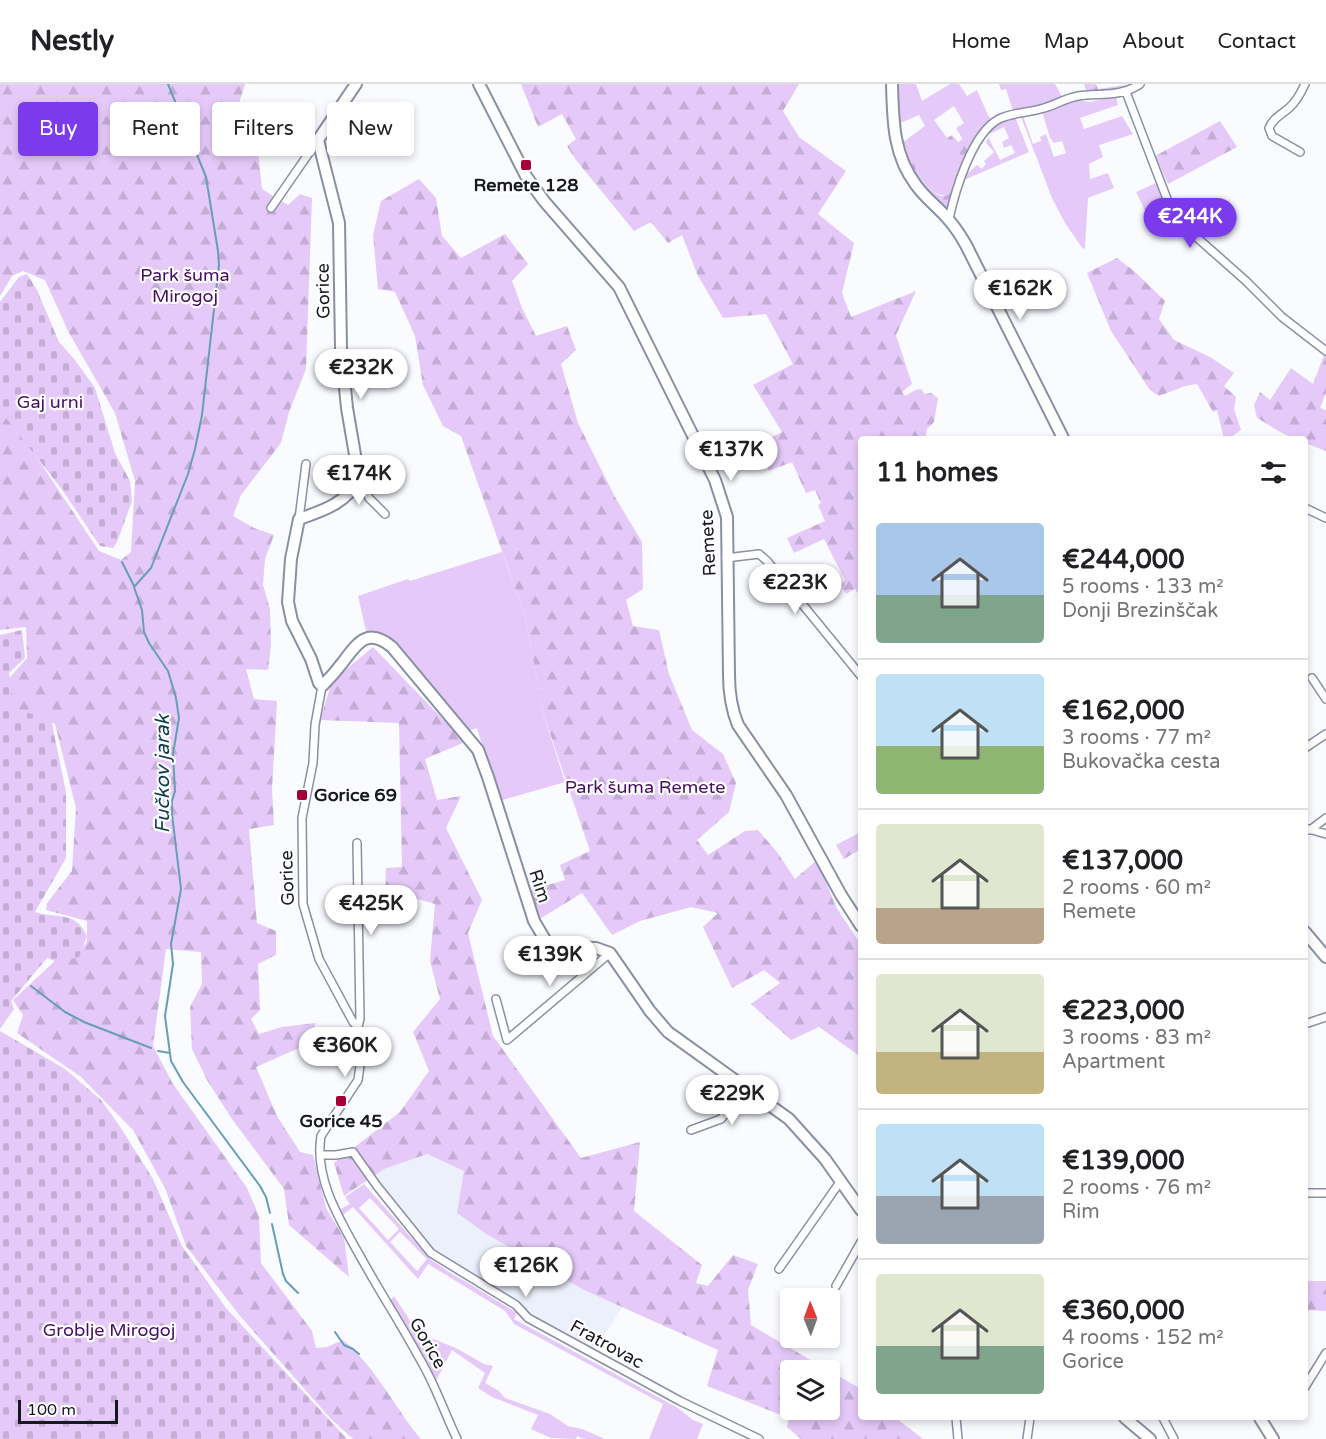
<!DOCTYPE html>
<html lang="en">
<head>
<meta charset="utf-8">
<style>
	body { margin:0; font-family:"Varela Round",sans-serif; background:#f2f2f2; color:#202124; height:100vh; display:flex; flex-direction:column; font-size:22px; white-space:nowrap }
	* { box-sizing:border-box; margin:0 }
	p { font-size:20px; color:#757577 }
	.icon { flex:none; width:33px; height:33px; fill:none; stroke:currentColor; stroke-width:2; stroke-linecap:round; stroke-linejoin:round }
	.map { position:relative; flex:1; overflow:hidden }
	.side { position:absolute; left:858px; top:352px; width:450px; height:984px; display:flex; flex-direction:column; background:#fff; border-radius:6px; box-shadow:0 3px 9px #0003 }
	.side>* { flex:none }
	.guide { position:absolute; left:18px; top:18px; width:570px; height:54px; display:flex; gap:12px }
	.needle { width:39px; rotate:359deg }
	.buttons { position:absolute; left:780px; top:1204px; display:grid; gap:12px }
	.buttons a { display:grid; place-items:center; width:60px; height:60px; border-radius:6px; background:#fff; box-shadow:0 3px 9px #0003; font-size:30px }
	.scale { position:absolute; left:18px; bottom:15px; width:100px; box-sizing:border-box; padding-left:6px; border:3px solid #171920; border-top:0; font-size:16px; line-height:21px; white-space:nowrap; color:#171920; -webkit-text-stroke:4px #fff; paint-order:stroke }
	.price { position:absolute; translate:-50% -51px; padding:0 14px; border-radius:21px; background:#fff; color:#222; font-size:20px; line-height:39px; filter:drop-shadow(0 2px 3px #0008) }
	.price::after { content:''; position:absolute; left:50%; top:36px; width:18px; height:14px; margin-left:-9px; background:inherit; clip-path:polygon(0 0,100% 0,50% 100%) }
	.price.current { background:#7c3aed; color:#fff }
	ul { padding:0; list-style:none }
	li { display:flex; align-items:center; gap:18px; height:150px; padding:0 18px }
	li+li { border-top:2px solid #e0e0e0 }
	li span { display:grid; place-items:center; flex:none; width:168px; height:120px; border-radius:6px; color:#555 }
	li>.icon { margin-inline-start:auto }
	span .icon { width:72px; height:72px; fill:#fffc; stroke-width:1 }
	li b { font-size:26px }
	h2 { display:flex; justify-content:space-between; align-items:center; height:72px; padding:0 18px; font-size:26px }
	.chip { padding:0 21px; border-radius:6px; background:#fff; box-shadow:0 3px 9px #0003; font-size:21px; line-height:54px }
	.chip.current { background:#7c3aed; color:#fff }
	header { display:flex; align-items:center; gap:36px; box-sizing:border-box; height:84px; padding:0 30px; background:#fff; border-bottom:2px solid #e0e0e0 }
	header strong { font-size:28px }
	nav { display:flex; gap:33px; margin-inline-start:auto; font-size:21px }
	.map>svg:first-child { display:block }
	.built { fill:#ebf0fa }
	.green { fill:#e5caf9; fill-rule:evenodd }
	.forest { fill:url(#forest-firs) }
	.cemetery { fill:url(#cemetery-stones) }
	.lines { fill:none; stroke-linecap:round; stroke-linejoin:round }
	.stream { stroke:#669eb6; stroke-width:2 }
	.street-casing { stroke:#8990a2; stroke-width:10 }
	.secondary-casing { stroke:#8990a2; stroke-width:14 }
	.street { stroke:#fff; stroke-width:7 }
	.secondary { stroke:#fff; stroke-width:10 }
	.poi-dot { fill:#a10136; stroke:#fff; stroke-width:2 }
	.labels { text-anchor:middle; stroke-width:4.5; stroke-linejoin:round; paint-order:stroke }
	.poi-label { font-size:18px; font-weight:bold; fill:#171920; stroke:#fff }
	.park-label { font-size:18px; fill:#470c64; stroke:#fff }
	.street-label { font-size:18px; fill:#171920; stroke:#fff }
	.water-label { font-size:20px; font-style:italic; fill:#0e3e4e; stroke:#fff }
</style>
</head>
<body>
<header>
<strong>Nestly</strong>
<nav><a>Home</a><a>Map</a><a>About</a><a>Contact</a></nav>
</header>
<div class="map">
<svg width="1326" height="1355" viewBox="0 0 1326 1355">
	<defs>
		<pattern id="forest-firs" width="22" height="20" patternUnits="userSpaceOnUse" patternTransform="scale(1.5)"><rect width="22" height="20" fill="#e5caf9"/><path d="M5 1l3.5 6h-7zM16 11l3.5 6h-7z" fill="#c4add5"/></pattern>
		<pattern id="cemetery-stones" width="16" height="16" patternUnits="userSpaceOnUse" patternTransform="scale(1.5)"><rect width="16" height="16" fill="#e5caf9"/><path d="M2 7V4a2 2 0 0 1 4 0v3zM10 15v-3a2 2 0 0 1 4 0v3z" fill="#c4add5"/></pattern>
	</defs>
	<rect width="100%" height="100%" fill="#f9fbff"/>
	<path class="built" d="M426 1070 464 1087 584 1206 622 1223 595 1267 529 1231 434 1168 374 1091 384 1085Z"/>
	<path class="green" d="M897 0H916L922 17 950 0H959L967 12 977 6 988 31 976 45 963 56 956 44 964 39 954 22 934 36 961 73V84L948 111C933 114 920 96 914 83 910 75 910 64 906 56L925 42 919 31 898 40Z
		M999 0H1055L1063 14 1046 21 1013 27 1006 5 1001 6Z
		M1116 12 1118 21 1080 34 1084 45 1122 32 1133 50 1099 61 1103 73 1089 80 1090 95 1108 89 1114 104 1088 114 1085 164 1083 165 1065 139 1052 114 1021 33 1023 32 1033 60 1041 57 1040 53 1046 50 1054 73 1066 69 1062 57 1054 59 1050 54 1042 27 1077 16 1090 18Z
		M1015 33 1029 68 964 96 967 90 977 81 982 85 986 80 984 77 994 68 986 59 988 53 1000 76 1015 69 1011 61 1004 64 1002 58 1009 54 1004 43 990 50 989 48 1000 38Z
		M1143 58 1165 119 1147 131 1136 108 1156 99 1141 59Z
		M502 468 525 532 543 629 565 698 499 717 477 644 465 648 388 552 375 547H366L358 512 408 495 410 497Z
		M364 1100 430 1175 455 1192 468 1199 517 1229 514 1235 678 1324 693 1336 703 1340 697 1355H649L663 1320 514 1240 505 1227 428 1180 418 1195 353 1123 342 1132 339 1126 350 1120 345 1113ZM370 1114 399 1145 388 1156 359 1124ZM400 1148 427 1175 417 1187 390 1158Z
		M394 1212 418 1249 456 1264 484 1280 493 1282 485 1299 499 1307 505 1314 550 1330 568 1342 582 1345 605 1355H584L577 1352 576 1355 551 1354 531 1345 538 1331 492 1313 478 1304 485 1289 452 1266 436 1297 389 1218Z"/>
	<path class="forest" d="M0 0H245L235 33V51L258 66 262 105 288 121 300 110 312 114 306 285 289 328 281 359 241 411 233 432 254 444 274 451 265 475 263 501 270 525 271 561 268 586 246 585 254 615 277 617 272 705 274 741 249 745 257 839 276 847V871L258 880 260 926 251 935 259 950 282 943 315 939V957L256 983 277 1032 300 1068 313 1071 326 1124 344 1154 349 1193 289 1141 284 1105 232 1035 207 996 192 965 190 923 202 900 201 868 166 865 153 962 173 1000 247 1104 259 1132 261 1179 312 1247 316 1264 327 1263 343 1256C375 1282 394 1323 421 1355H353L330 1334 240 1232 186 1162 165 1104 133 1046 81 993 17 949 23 931 13 916 56 876 77 871 87 858V837L46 826 47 819 72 787 76 724 55 640 8 623 4 600 27 574 26 543 0 546V318L99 467 121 476 131 468 135 397 115 329 68 247 45 196 23 187 12 192 0 212Z
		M521 0H799L783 27 799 53 846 87 818 130 854 159 842 209 851 233 916 207 896 251 912 300 902 308 905 312 915 306 921 305 925 310 931 309 938 314 934 338 927 345 925 355 861 356V514L855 505 846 510 840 500 845 496 824 455 794 469 787 454 825 437 818 421 821 419 815 406 806 409 792 378 769 387 765 378 778 373 772 353 782 348 753 301 793 280 766 230 723 234 698 192 682 151 668 159 651 138 634 147 576 76 567 62 576 55 562 30 538 43Z
		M1084 0H1096L1098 5 1132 0 1111 7 1087 9Z
		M988 31 992 37 981 49 948 124H945L915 94 900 60 906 56C916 78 914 100 941 112L948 111 961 84V74L947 54 952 51 958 58 976 45Z
		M1220 37 1237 63 1168 100 1155 72Z
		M419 95 436 114 442 152 461 174 505 150 528 180 512 197 522 224 536 252 567 242 576 266 561 280 578 339 615 413 642 458 643 505 626 516 633 542 659 546 669 590 692 646 723 670 736 699 729 728 697 756 708 771 745 747 758 746 777 768 795 795 817 776 836 823 857 855 861 858V973L819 943 791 956 751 920 780 899 764 886 732 904 703 843 718 829 691 823 640 837 612 851 582 809 538 836 531 806 565 796 560 781 590 767 543 629 525 532 461 352 443 342 423 301 415 252 395 208 378 205 373 151 381 117Z
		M1117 174 1134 187 1165 217 1159 235 1174 256 1210 273 1234 289 1224 302 1236 313 1234 325 1241 346 1228 355H1224L1217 326 1213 328 1197 300 1185 302 1159 312 1150 306 1111 247 1087 189Z
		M1324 271 1326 272V309L1320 324 1326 326V367L1305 359V356C1288 356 1272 342 1257 334L1254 321 1260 308 1270 316 1291 284 1313 300Z
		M373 563 465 658 425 675 437 716 461 712 446 744 482 816 468 849 493 952 581 1074 640 1058 634 1127 702 1181 696 1199 708 1202 733 1171 758 1180 748 1206 751 1241 829 1287H790V1326H830V1287L861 1305V1334H896L923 1355H801L787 1343 789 1334 707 1302 718 1266 584 1206 488 1151 457 1129 464 1087 427 1070 384 1085 344 1112 334 1079 400 1028 429 987 413 948 440 915 430 877 435 820 403 811 385 812 386 784 402 783 399 639 320 636 332 597Z
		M861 748V765L844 775 836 761Z
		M1305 1197H1326V1227L1305 1226Z"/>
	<path class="cemetery" d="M27 190 37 206 59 258 75 276 95 304 115 369 130 397 132 417 117 458 113 464 100 462 63 407 0 326V218L19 193Z
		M22 546 25 574 9 589 13 625 51 635 66 708V774L35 828C59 835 76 827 87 852L79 873 57 878 47 874 11 917 14 925 0 945V551Z
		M0 947 65 985 101 1016 119 1041 153 1095 182 1162 226 1224 347 1355H0Z"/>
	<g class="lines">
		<path class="stream" d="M168 0 206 93 218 167 219 181 202 331 195 365 188 390 151 484 134 503 142 526 144 548 149 559 168 587 176 614 179 634 173 670 175 707 172 717V730L181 805 171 860 173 880 165 932 171 977 183 998 260 1102 266 1113 270 1129
			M122 478 134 502
			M31 902 65 928 84 938 151 964
			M158 967 170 969
			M272 1140 283 1190 286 1197 298 1209
			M335 1248 344 1261 353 1265 359 1270"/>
		<defs>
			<path id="street" d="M1126 8 1169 120 1185 143 1246 197 1282 233 1326 267
				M1300 68 1272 52 1269 44C1273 34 1281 31 1289 24 1297 17 1301 9 1305 0
				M271 124 318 56
				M949 135C955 107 972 49 999 35 1013 28 1029 29 1044 24 1055 21 1066 14 1078 12 1101 9 1121 13 1140 0
				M359 394 369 414 385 430
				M1305 424 1326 434
				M299 435 306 380
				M726 474 759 470 767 477 861 592
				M1312 594 1326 615
				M322 602 315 641 313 679 302 734 303 820 319 875 353 938 358 943 361 974 358 996 321 1052C314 1095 340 1136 360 1172 382 1212 408 1251 429 1292 439 1312 447 1334 457 1355
				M1305 664 1326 650
				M1305 744 1326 750
				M1310 746 1326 734
				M357 759 360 935 358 943
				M496 915 507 956 610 869
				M1305 940 1326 933
				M691 1046 721 1035 747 1003
				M321 1071H336L353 1068 377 1102 431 1169 516 1221 528 1234 680 1317 759 1355
				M1305 1109H1326
				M779 1185 840 1098
				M836 1202 861 1158
				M1305 1303 1326 1269
				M956 1334 958 1355
				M1163 1334 1174 1355
				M1027 1355 1030 1334"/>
			<path id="secondary" d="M356 0 318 56 339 139 341 264 347 324 359 394C348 419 322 427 299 435L291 475 288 518 292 537 311 575 319 599 322 602 324 600C331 593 337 586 343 578 358 558 368 543 392 563L478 666 488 693 534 837 547 859 556 863 596 864 610 869 650 927 668 948 789 1035 825 1075 861 1126
				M479 0 526 92 544 117 619 203 715 396 727 433 729 591C729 609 731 624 738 641L786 711 841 811 861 842
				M892 0C893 36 893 71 916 101 925 114 938 123 948 135 955 143 961 152 966 161L1064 356
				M1305 848 1326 873
				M1125 1334 1150 1355
				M1260 1334 1273 1355"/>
		</defs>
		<use href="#street" class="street-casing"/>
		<use href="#secondary" class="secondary-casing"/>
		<use href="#street" class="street"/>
		<use href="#secondary" class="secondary"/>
	</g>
	<g class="poi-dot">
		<rect x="520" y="75" width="12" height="12" rx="3"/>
		<rect x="296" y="705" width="12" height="12" rx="3"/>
		<rect x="335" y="1011" width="12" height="12" rx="3"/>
	</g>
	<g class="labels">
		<g class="poi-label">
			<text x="526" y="107">Remete 128</text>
			<text x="314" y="717" text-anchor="start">Gorice 69</text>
			<text x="341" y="1043">Gorice 45</text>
		</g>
		<g class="park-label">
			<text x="185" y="197">Park šuma<tspan x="185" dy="21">Mirogoj</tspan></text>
			<text x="50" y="324">Gaj urni</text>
			<text x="645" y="709">Park šuma Remete</text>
			<text x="109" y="1252">Groblje Mirogoj</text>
		</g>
		<g class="street-label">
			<text transform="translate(323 207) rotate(-91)" y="6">Gorice</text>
			<text transform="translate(708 459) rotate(-93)" y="6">Remete</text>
			<text transform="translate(287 794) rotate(-92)" y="6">Gorice</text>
			<text transform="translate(540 802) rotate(72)" y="6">Rim</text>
			<text transform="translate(428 1259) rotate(60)" y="6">Gorice</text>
			<text transform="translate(607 1260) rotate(29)" y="6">Fratrovac</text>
		</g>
		<g class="water-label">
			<text transform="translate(162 690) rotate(-90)" y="7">Fučkov jarak</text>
		</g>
	</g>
</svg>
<div class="buttons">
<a><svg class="needle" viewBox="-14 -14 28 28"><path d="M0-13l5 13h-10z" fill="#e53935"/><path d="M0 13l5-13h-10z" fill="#757577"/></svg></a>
<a><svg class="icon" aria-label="layers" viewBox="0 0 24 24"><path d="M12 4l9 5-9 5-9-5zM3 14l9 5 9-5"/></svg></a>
</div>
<div class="scale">100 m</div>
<b class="price current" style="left:1190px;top:165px">€244K</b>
<b class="price" style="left:1020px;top:237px">€162K</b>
<b class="price" style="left:361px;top:316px">€232K</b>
<b class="price" style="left:731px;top:398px">€137K</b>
<b class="price" style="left:359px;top:422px">€174K</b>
<b class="price" style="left:795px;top:531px">€223K</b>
<b class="price" style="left:371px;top:852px">€425K</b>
<b class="price" style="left:550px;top:903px">€139K</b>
<b class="price" style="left:345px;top:994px">€360K</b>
<b class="price" style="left:732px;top:1042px">€229K</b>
<b class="price" style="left:526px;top:1214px">€126K</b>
<div class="guide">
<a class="chip current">Buy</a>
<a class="chip">Rent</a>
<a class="chip">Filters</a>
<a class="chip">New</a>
</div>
<section class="side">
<h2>11 homes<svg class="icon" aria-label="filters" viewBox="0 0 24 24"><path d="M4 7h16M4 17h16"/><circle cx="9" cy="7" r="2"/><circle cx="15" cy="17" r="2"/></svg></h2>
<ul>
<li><span style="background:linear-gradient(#a9c7e8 60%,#7fa58c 0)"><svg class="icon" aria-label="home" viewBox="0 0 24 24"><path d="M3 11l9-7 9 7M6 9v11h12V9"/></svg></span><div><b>€244,000</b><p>5 rooms · 133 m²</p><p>Donji Brezinščak</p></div></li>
<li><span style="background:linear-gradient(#bfe0f5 60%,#8fb573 0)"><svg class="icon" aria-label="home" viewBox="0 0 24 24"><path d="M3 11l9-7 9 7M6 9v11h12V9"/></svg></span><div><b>€162,000</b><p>3 rooms · 77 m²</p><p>Bukovačka cesta</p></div></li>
<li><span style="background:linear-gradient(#dfe7d0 70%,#b9a48a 0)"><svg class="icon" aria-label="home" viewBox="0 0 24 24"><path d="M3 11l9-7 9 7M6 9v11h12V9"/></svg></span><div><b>€137,000</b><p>2 rooms · 60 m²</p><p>Remete</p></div></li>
<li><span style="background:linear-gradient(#dfe7d0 65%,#c2b280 0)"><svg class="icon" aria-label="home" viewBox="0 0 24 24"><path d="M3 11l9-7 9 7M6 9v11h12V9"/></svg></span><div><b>€223,000</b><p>3 rooms · 83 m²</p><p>Apartment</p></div></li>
<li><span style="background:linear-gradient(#bfe0f5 60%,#9aa5b1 0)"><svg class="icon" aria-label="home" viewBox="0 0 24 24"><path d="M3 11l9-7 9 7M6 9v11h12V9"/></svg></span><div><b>€139,000</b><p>2 rooms · 76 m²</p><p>Rim</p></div></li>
<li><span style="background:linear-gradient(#dfe7d0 60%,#7fa58c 0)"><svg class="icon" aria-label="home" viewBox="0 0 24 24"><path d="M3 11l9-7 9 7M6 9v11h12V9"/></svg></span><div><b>€360,000</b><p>4 rooms · 152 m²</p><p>Gorice</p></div></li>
</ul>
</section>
</div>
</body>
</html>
